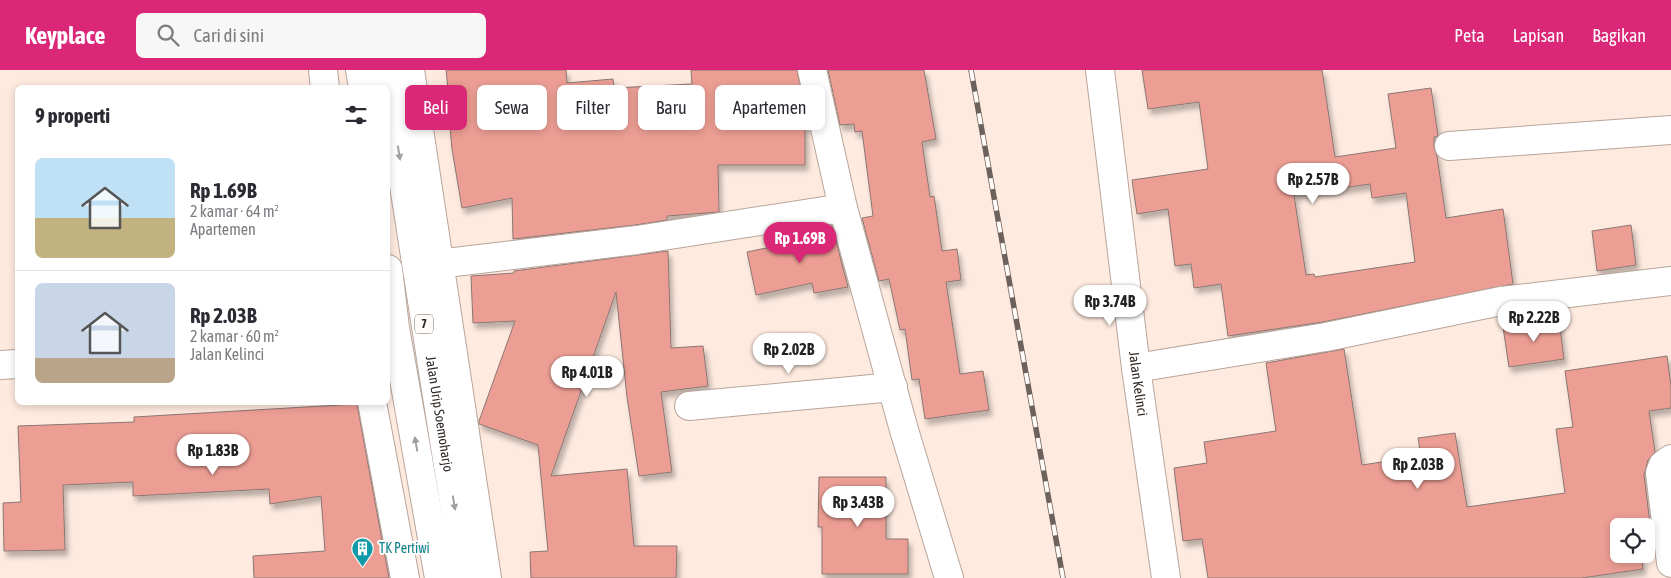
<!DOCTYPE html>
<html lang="id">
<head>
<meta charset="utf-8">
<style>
	body { margin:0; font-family:"Asap Condensed",sans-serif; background:#f7f7f7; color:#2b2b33; height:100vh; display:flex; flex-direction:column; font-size:19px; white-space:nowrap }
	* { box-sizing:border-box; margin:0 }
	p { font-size:16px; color:#7c7c81 }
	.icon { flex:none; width:28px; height:28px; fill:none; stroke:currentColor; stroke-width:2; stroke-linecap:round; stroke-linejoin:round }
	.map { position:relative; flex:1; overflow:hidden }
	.details { position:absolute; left:15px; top:15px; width:375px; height:320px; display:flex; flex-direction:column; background:#fff; border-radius:8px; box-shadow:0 2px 8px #0003 }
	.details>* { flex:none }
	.hud { position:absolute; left:405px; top:15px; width:475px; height:45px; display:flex; gap:10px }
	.fabs { position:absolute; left:1610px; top:448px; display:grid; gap:10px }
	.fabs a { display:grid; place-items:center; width:45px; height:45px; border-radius:8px; background:#fff; box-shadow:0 2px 8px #0003; font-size:25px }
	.price { position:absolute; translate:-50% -42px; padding:0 11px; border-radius:18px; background:#fff; color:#222; font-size:16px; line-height:32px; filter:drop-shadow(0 1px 2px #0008) }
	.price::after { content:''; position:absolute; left:50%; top:30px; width:15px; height:11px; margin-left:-8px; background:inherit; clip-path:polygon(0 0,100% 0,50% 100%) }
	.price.active { background:#db2777; color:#fff }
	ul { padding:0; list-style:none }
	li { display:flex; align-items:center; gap:15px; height:125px; padding:0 20px }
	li+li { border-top:1px solid #e1e1e2 }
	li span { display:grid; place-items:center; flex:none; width:140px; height:100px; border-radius:8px; color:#555 }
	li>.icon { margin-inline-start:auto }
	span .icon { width:60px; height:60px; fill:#fffc; stroke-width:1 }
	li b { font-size:21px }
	h2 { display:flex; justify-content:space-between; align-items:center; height:60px; padding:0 20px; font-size:21px }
	.pill { padding:0 18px; border-radius:8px; background:#fff; box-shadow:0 2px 8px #0003; font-size:18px; line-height:45px }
	.pill.active { background:#db2777; color:#fff }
	header { display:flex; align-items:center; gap:30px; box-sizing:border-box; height:70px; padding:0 25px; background:#db2777; color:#fff }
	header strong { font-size:24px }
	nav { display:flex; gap:28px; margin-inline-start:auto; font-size:18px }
	.search { width:350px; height:45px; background:#f7f7f7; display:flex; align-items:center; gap:12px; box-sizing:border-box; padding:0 18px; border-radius:8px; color:#7c7c81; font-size:19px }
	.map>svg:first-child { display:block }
	.building { fill:#ec9e94; stroke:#8b7673; fill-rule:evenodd; filter:url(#shadow) }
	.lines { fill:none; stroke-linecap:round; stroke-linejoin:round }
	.minor-casing { stroke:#b8a59b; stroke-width:30 }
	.highway-casing { stroke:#b8a59b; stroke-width:30 }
	.minor { stroke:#fff; stroke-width:28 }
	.highway { stroke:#fff; stroke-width:28 }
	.rail-casing { stroke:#6c615b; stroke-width:5.5 }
	.rail { stroke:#fffbf9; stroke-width:4; stroke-dasharray:11; stroke-linecap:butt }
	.oneway { fill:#a19e9c }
	.labels { text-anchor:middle; stroke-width:4; stroke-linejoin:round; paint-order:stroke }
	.shield { fill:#fffbf9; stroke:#6d6763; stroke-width:1 }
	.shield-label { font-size:12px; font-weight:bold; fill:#2e2723 }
	.street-label { font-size:14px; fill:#2e2723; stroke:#fffbf9 }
	.culture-label { font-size:14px; fill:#0d838f; stroke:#fffbf9; text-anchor:start }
</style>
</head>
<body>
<header>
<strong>Keyplace</strong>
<div class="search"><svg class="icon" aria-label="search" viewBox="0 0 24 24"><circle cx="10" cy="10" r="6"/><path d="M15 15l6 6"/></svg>Cari di sini</div>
<nav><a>Peta</a><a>Lapisan</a><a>Bagikan</a></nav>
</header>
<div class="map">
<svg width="1671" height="508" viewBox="0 0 1671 508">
	<defs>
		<filter id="shadow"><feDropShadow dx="3" dy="5.5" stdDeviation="2.5" flood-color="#0004"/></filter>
	</defs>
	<rect width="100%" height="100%" fill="#feeadf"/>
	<path class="building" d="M446 0H566L567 13 613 9 614 18 692 14 691 0H797L809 56H805V95H718L719 142 667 146V150L635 155 513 169 512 128 462 138 452 79 449 46H451Z
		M828 0H924L936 69 922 72 930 127 934 126 942 181 957 179 961 210 946 212 960 304 983 301 989 340 925 349 919 309 912 310 905 259 900 260 889 209 879 211 862 148 873 146 862 61 855 62 854 54 840 55Z
		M1142 0H1322L1335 87 1396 78 1388 24 1431 18 1438 66 1434 67V78L1437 86 1446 148 1503 139 1513 214 1323 252 1228 266 1221 214 1194 218 1191 194 1175 196 1168 139 1137 144 1132 110 1208 99 1199 32 1148 39ZM1370 114 1372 128 1406 123 1415 192 1315 207 1314 204 1306 205 1294 125Z
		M1631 155 1636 195 1597 201 1592 161Z
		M832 156 848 217 814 223 812 213 756 225 747 182 804 170 803 160Z
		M668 181 671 278 703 276 708 316 661 322 672 402 639 406 627 327 616 222 551 406 627 399 634 476H677L676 508H531L530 482 548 481 538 375 479 354V351L515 251 473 253 471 206 514 203V201Z
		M1559 249 1564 289 1509 297 1503 257Z
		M1344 279 1362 395 1421 386 1418 368 1455 363 1467 437 1565 423 1556 359 1573 357 1565 301 1667 286 1671 316V338L1649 341 1655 382 1648 390 1644 405 1651 462 1646 463V456H1619V484H1641L1643 499 1582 508H1208L1202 469 1183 471 1174 398 1207 393 1204 372 1276 361 1266 293Z
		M357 334 389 508H254L253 486 325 481 321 426 270 434 269 419 133 426V412L63 415 65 480 4 481 3 433 21 432 18 356 134 352V347Z
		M819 407H886V469H908V504H822V457H818Z"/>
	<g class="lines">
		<defs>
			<g id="minor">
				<path d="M323 0 325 18"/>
				<path d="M410 0 487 508"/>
				<path d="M812 0 843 138 904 360 949 508"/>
				<path id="s1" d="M1100 0 1136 298 1166 508"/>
				<path d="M1449 76 1671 60"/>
				<path d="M421 196 637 170 843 138"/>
				<path d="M0 295 18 294"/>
				<path d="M1136 298 1326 267 1501 231 1671 211"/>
				<path d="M372 332 405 508"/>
				<path d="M689 336 893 317"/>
				<path d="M1671 389 1663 395 1660 403 1671 493"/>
			</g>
			<g id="highway">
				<path d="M360 0 363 18"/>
				<path id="s2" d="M386 0C413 169 438 339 466 508"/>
				<path d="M388 199 395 258 439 508"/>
			</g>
		</defs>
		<use href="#minor" class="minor-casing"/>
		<use href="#highway" class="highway-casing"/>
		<use href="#minor" class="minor"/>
		<use href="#highway" class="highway"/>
		<defs>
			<path id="rail" d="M971 0 1063 508"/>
		</defs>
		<use href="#rail" class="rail-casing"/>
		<use href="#rail" class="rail"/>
	</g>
	<defs><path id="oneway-solid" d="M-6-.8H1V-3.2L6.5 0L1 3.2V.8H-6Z" transform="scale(1.25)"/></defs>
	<g class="oneway">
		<use href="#oneway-solid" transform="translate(399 83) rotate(81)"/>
		<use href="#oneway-solid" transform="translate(416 374) rotate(-100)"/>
		<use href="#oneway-solid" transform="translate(454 433) rotate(81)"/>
	</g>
	<defs>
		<symbol id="building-pin" viewBox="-11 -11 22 30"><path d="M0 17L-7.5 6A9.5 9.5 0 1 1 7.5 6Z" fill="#0f9aa8" stroke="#fffbf9"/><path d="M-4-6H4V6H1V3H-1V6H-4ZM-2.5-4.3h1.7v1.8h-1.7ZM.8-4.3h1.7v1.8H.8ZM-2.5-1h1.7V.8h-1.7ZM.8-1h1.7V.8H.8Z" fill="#fff"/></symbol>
	</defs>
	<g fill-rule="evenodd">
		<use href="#building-pin" x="350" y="466" width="25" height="34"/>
	</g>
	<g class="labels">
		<rect class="shield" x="415" y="244.5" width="18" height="19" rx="4"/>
		<g class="shield-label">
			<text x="424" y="258">7</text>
		</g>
		<g class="street-label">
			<text dy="5" stroke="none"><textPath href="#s1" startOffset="316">Jalan Kelinci</textPath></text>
			<text dy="5" stroke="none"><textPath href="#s2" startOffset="348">Jalan Urip Soemoharjo</textPath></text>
		</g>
		<g class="culture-label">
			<text x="379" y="483">TK Pertiwi</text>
		</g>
	</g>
</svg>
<div class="fabs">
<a><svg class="icon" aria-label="locate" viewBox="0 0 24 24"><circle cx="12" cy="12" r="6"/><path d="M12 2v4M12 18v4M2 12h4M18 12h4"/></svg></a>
</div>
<b class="price" style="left:1313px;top:135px">Rp 2.57B</b>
<b class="price active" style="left:800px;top:194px">Rp 1.69B</b>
<b class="price" style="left:1110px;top:257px">Rp 3.74B</b>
<b class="price" style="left:1534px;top:273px">Rp 2.22B</b>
<b class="price" style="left:789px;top:305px">Rp 2.02B</b>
<b class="price" style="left:587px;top:328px">Rp 4.01B</b>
<b class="price" style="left:213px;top:406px">Rp 1.83B</b>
<b class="price" style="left:1418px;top:420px">Rp 2.03B</b>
<b class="price" style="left:858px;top:458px">Rp 3.43B</b>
<div class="hud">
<a class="pill active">Beli</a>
<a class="pill">Sewa</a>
<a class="pill">Filter</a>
<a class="pill">Baru</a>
<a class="pill">Apartemen</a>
</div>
<section class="details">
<h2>9 properti<svg class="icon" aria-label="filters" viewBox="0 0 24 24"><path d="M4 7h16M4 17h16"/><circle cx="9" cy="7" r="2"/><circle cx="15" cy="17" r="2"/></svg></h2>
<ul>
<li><span style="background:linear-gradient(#bfe0f5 60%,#c2b280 0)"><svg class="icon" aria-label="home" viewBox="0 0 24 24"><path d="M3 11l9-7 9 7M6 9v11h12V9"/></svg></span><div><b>Rp 1.69B</b><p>2 kamar · 64 m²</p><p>Apartemen</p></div></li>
<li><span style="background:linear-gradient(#c9d6e8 75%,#b9a48a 0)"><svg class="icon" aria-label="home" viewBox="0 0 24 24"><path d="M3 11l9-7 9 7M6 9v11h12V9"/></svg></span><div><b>Rp 2.03B</b><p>2 kamar · 60 m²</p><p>Jalan Kelinci</p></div></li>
</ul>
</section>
</div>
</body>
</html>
